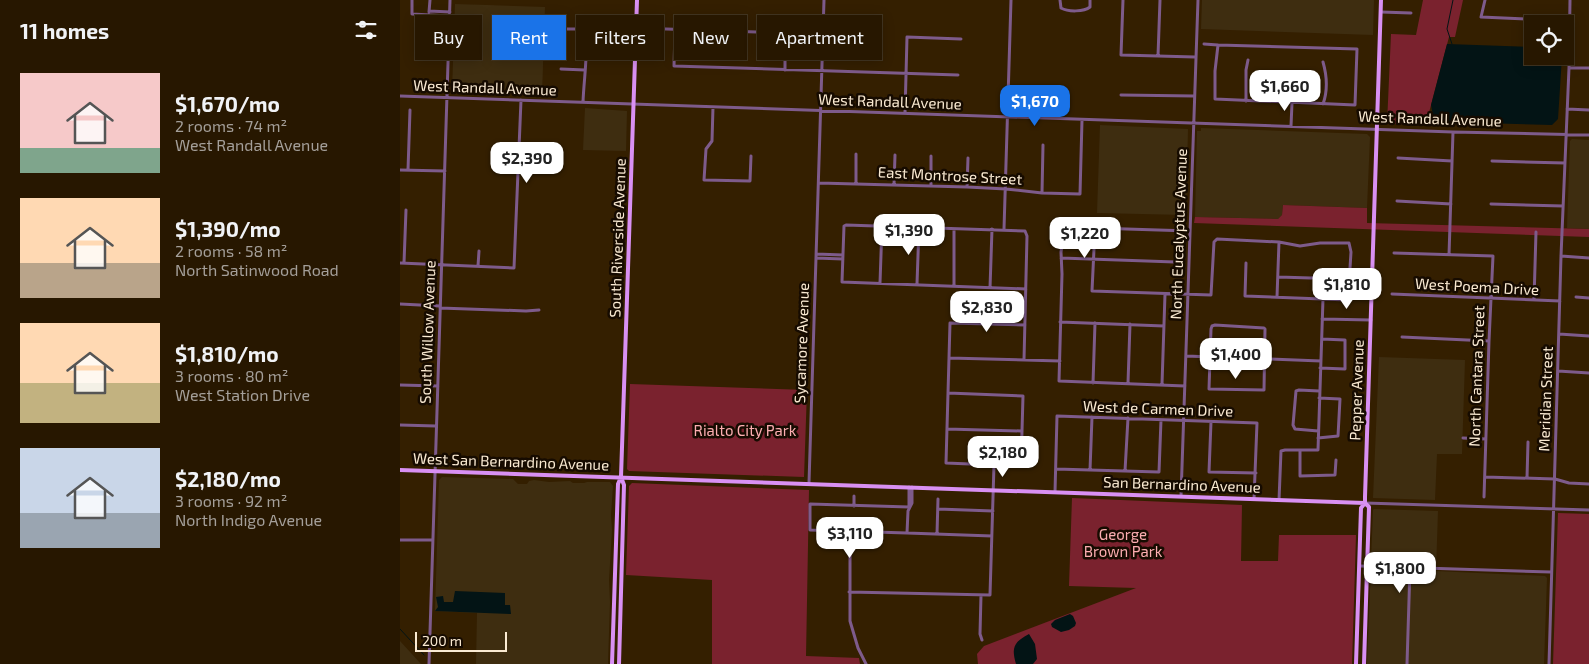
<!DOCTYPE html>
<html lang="en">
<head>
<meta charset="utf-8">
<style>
	body { margin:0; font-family:"Exo 2",sans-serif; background:#33240f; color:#f1f3f6; height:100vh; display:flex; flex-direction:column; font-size:19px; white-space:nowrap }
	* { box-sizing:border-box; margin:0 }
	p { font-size:16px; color:#a49f99 }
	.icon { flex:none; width:28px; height:28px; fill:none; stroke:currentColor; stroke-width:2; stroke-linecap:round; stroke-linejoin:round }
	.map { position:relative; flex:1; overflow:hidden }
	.panel { display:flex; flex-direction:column; background:#271700; width:400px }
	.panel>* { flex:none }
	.guide { position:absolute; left:15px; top:15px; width:475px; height:45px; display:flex; gap:10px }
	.fabs { position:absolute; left:1124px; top:15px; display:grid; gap:10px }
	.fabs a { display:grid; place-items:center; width:50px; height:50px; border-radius:0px; background:#271700; box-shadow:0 2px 12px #0003,0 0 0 1px #433622; font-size:25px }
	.scale { position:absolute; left:15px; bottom:12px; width:92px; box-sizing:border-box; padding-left:5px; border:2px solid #faead2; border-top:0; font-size:14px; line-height:18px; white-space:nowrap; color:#faead2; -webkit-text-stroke:4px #160b00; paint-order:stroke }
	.price { position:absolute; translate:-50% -42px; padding:0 11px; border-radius:10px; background:#fff; color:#222; font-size:16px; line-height:32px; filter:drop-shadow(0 1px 2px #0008) }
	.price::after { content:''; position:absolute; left:50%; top:30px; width:15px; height:11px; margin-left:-8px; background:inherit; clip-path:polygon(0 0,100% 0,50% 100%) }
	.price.on { background:#1a73e8; color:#fff }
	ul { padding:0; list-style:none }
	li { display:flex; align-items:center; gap:15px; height:125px; padding:0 20px }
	li span { display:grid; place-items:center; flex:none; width:140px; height:100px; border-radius:0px; color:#555 }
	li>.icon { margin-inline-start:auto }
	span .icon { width:60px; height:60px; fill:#fffc; stroke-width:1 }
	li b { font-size:21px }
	h2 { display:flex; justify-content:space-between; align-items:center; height:60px; padding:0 20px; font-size:21px }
	.pill { padding:0 18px; border-radius:0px; background:#271700; box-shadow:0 2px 12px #0003,0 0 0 1px #433622; font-size:18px; line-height:45px }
	.pill.on { background:#1a73e8; color:#fff }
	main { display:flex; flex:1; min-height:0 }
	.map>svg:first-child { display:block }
	.built { fill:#3e2d10 }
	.green { fill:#7a222e }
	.water { fill:#031415 }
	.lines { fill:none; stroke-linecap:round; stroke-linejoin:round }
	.stream { stroke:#031415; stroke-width:1 }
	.minor { stroke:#7e5b8b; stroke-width:3 }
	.major { stroke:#d990f3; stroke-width:4 }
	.labels { text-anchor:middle; stroke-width:5; stroke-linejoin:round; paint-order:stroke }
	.street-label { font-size:15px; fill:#faead2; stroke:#160b00 }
	.park-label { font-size:15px; fill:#fdaeb1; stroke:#160b00 }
</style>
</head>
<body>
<main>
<section class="panel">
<h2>11 homes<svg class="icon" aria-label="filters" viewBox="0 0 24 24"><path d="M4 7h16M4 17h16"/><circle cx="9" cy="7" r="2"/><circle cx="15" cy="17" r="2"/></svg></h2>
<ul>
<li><span style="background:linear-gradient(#f6c9c9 75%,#7fa58c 0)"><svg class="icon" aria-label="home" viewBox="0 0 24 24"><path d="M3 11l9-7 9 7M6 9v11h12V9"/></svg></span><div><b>$1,670/mo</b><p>2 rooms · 74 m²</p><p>West Randall Avenue</p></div></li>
<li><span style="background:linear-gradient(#ffd9b3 65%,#b9a48a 0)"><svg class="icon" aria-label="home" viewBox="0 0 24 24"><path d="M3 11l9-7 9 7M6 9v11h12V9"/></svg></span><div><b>$1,390/mo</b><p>2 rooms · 58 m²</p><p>North Satinwood Road</p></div></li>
<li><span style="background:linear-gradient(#ffd9b3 60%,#c2b280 0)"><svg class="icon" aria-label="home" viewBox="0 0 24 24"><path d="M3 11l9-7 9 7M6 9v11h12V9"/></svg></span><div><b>$1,810/mo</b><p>3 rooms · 80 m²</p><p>West Station Drive</p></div></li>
<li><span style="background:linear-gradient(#c9d6e8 65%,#9aa5b1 0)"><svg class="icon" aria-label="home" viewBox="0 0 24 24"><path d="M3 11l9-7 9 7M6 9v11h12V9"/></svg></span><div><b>$2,180/mo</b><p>3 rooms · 92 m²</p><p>North Indigo Avenue</p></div></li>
</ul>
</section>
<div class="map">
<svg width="1189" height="664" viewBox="0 0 1189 664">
	<rect width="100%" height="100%" fill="#341f00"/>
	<path class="built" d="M802 0H974L973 35 801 29Z
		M55 4 145 7 142 95 54 92 52 91Z
		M185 108 227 111 226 151 183 150Z
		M700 125 788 129 786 215 697 213Z
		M801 128 967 134 970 137 967 208 883 205 882 215 878 219 795 217 797 131H801Z
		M1172 139 1189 140V229L1167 228 1170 141Z
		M979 357 1065 360 1062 454H1037L1035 500 973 498Z
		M42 477 113 479 118 484H127L129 481 134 480 149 482 170 481 173 483H184L187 482H210L213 486 211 515 212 530 209 580 210 602 208 664H76L77 613 35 611 39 480Z
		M974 509 1038 511 1036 571 1145 576 1147 578 1144 664H967L970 589 972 572 974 570 973 562 971 560 973 510Z
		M0 641 21 664H0Z"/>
	<path class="green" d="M1023 0H1063L1055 37H1049L1026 124H987L991 34 1016 35Z
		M883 205 967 208V223L1189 229V237L794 223 795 217 878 219 882 215Z
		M230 384 407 390 404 477 229 471 227 469Z
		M232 483 409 490 406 656 459 658 460 664H312V580L226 575 229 486Z
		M672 498 842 505 841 561H878L879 535H956L952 664H578L577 654 584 646 736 588 669 586Z
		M1158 513 1189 514V664H1153Z"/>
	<path class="water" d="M1047 44 1132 47V56H1162L1158 119 1152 125 1043 122 1033 115 1031 105Z
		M55 591 105 593V605H110L111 614 35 611 38 607 36 597 43 596 44 602H53Z
		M670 614 673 616 676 623 675 626 669 630 661 632 652 627 651 624 655 620Z
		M629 634 635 644 637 659 633 664H616C611 647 614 642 629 634Z"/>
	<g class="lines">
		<path class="stream" d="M1052 44 1047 29 1053 0
			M0 629 24 655"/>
		<path class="minor" d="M12 0V14L50 16
			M660 0 661 8C668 12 684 12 690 7V0
			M723 0 721 55 795 57
			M1085 0 1081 17 1169 21
			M29 11 50 12
			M29 12 30 0
			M981 12 1011 13
			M236 28 385 33V70
			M162 29H186C188 54 184 78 183 102
			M275 30 274 66 558 75
			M423 34 470 36
			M804 44 818 45 957 49 955 105 815 99V71L818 45
			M758 56 760 0
			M1169 68H1189
			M161 69 185 70
			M721 95 794 96
			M0 96 1053 132 1189 135
			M846 101V70L848 60
			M923 104C928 90 927 76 923 62
			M313 107 312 141 306 149 304 180 350 181 351 156
			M1167 109 1189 110
			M505 113 507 37 561 39
			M891 126 892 103
			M998 158 1052 161
			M1092 161 1165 163
			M0 170 45 171
			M8 170 10 110
			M419 183 567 187 606 189 642 193 680 194 682 120
			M456 184V154
			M494 185 495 155
			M531 186V156
			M567 187 568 158
			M642 193 643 145
			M997 201 1051 204
			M1091 204 1163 206
			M663 221V239L661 252 662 274 659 381 785 386
			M554 229V286
			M604 229 611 0
			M790 231 695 228 692 291 811 295 814 242 817 239 879 242 900 246 920 243H949L951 252 948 300 845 296 846 263
			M994 253 1093 256 1089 341 1084 497
			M416 254 443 255
			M1049 255 1053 132
			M1161 256 1189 258
			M416 258 443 259
			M661 258 775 262
			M0 263 114 268 121 100
			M4 263 6 210
			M78 266 79 251
			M878 277 911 278 925 276
			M480 283 482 226
			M517 284 519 227
			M590 288 592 229
			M992 294 1160 301
			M877 297 879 242
			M1176 297 1189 298
			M1134 300 1136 232
			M0 304 40 306
			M40 308 126 311 139 310
			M922 319 971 320
			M660 322 764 326
			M815 325 864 328 865 329 864 390 809 389 811 329 812 326Z
			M1159 334 1189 336
			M1002 337 1089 341
			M786 356 921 361
			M549 358 660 361
			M624 360C625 319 626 278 627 236L625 231 446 225 444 226 442 282 626 289
			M920 368 945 369V340L922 339
			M1158 371 1189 373
			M693 383 695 323
			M728 383 730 324
			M762 384 765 294
			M0 385 38 386
			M548 393 623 396 621 466 546 463 550 323 625 325
			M811 422 809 472 856 473
			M0 425 36 426
			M547 429 621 431
			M918 431 895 429 893 425 896 391 899 390 919 391
			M918 438 938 436 940 399 919 398
			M1063 438 1086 439
			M900 450V476L935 475 936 460
			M656 469 759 472 761 420
			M690 470 692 417
			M725 471 728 418
			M1085 477 1155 479 1169 483 1189 484
			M1127 478 1128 442
			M409 483 424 0
			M509 487V506
			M512 487V503L508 511 507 533 592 536
			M655 492 657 416 857 423 854 499
			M781 496 798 0
			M879 500 881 451 885 450H918L923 299
			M965 503 1189 510
			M454 506V496
			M538 509 593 511
			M449 532 448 546 450 550 452 546V532
			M507 533 410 530V504L509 507
			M537 534 538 499
			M0 540H32
			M450 550V621L458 648 466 664
			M960 566 1151 572
			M449 592 590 595 594 465
			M581 595 580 634 582 640
			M29 664 50 0
			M1007 664 1010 568
			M1149 664 1161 256 1169 68 1170 0"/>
		<path class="major" d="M0 470 965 503
			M212 664 218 484 221 477
			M219 664 224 485 221 477 237 0
			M956 664 961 508 965 503V497L981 0
			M964 664 969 507 965 503"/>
	</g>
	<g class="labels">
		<g class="street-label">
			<text transform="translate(85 88) rotate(2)" y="5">West Randall Avenue</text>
			<text transform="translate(490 102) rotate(2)" y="5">West Randall Avenue</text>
			<text transform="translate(1030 119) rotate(2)" y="5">West Randall Avenue</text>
			<text transform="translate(550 176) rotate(3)" y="5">East Montrose Street</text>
			<text transform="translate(779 234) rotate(-88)" y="5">North Eucalyptus Avenue</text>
			<text transform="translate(218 238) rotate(-88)" y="5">South Riverside Avenue</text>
			<text transform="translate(1077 287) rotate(3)" y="5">West Poema Drive</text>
			<text transform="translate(28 332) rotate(-88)" y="5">South Willow Avenue</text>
			<text transform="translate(402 343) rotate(-88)" y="5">Sycamore Avenue</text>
			<text transform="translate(1077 376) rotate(-88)" y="5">North Cantara Street</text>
			<text transform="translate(957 390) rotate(-88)" y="5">Pepper Avenue</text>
			<text transform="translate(1146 399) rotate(-88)" y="5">Meridian Street</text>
			<text transform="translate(758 409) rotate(2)" y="5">West de Carmen Drive</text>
			<text transform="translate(111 462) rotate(2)" y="5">West San Bernardino Avenue</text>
			<text transform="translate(782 485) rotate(2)" y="5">San Bernardino Avenue</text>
		</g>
		<g class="park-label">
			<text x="345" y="436">Rialto City Park</text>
			<text x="723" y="540">George<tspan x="723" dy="17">Brown Park</tspan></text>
		</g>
	</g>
</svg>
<div class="fabs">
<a><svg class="icon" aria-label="locate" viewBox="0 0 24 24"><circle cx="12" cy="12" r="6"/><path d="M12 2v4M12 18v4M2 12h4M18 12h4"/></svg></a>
</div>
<div class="scale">200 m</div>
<b class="price" style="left:885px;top:112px">$1,660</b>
<b class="price on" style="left:635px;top:127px">$1,670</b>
<b class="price" style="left:127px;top:184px">$2,390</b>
<b class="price" style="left:509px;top:256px">$1,390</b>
<b class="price" style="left:685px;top:259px">$1,220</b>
<b class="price" style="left:947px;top:310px">$1,810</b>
<b class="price" style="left:587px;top:333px">$2,830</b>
<b class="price" style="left:836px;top:380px">$1,400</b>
<b class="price" style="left:603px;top:478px">$2,180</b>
<b class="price" style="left:450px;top:559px">$3,110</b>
<b class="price" style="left:1000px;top:594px">$1,800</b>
<div class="guide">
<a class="pill">Buy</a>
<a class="pill on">Rent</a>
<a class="pill">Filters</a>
<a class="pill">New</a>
<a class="pill">Apartment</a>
</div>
</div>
</main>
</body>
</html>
